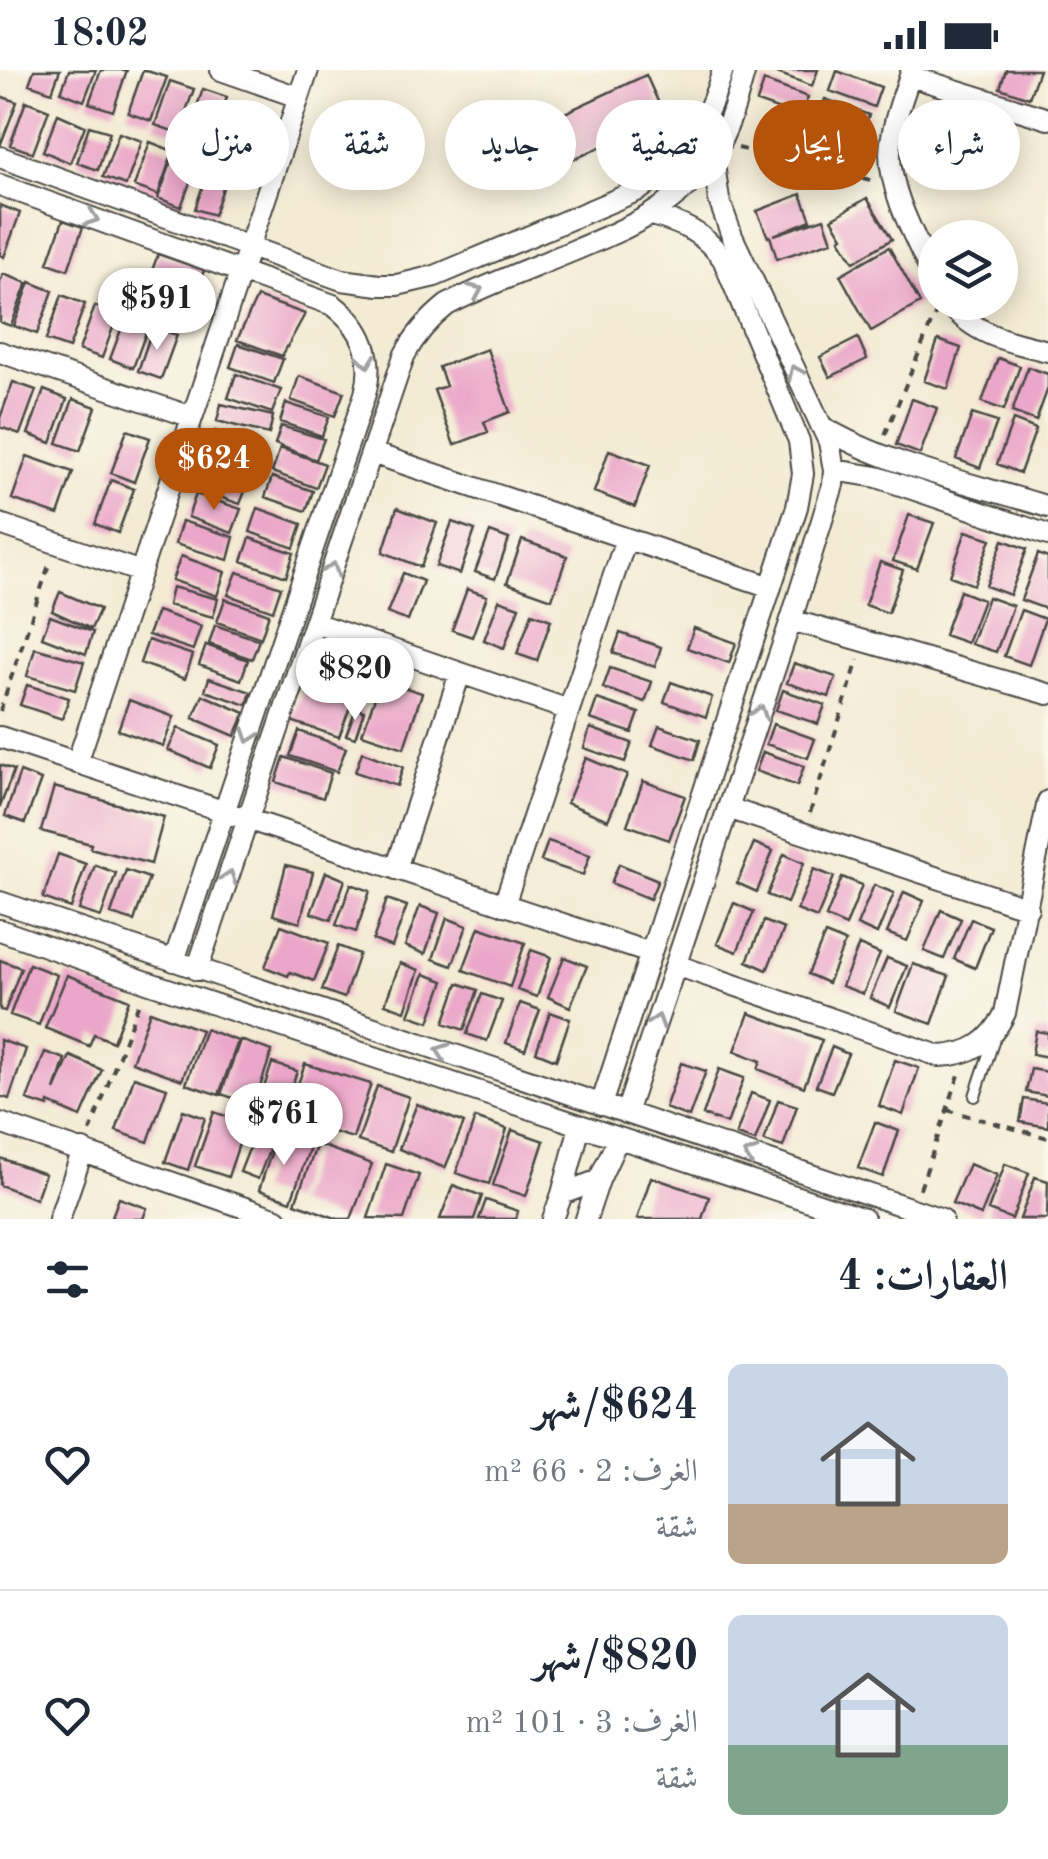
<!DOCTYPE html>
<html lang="ar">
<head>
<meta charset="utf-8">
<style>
	body { margin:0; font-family:"Old Standard TT",Amiri,serif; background:#f2f2f3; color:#1f2937; direction:rtl; height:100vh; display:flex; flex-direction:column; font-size:38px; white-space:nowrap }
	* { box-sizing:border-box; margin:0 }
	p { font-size:32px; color:#747a83 }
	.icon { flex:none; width:55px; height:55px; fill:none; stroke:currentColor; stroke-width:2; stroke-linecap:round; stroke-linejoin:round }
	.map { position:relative; height:1149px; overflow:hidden; direction:ltr }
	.sheet { display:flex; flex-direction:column; background:#fff; flex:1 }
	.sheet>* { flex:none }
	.banner { position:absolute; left:30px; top:30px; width:990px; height:90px; direction:rtl; display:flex; gap:20px }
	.fabs { position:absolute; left:918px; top:150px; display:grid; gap:20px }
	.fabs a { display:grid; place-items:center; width:100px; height:100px; border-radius:50%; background:#fff; box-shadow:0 5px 25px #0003; font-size:50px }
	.price { position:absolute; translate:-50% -85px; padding:0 22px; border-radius:35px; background:#fff; color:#222; font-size:32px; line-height:65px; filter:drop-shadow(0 2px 5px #0008) }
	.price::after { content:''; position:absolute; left:50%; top:60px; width:30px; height:22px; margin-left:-15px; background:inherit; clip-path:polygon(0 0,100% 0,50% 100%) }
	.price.active { background:#b45309; color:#fff }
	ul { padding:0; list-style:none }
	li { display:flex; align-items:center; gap:30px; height:250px; padding:0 40px }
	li+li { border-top:2px solid #e0e1e3 }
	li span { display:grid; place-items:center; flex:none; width:280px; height:200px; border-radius:15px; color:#555 }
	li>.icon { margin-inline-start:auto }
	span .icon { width:120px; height:120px; fill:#fffc; stroke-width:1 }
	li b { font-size:42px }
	h2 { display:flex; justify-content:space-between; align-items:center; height:120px; padding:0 40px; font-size:42px }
	.pill { padding:0 35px; border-radius:45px; background:#fff; box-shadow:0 5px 25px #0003; font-size:35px; line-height:90px }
	.pill.active { background:#b45309; color:#fff }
	.status { display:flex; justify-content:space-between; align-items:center; height:70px; padding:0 50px; background:#fff; direction:ltr }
	.status svg { height:28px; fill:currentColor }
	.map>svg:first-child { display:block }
	.building { fill:#eba7c9 }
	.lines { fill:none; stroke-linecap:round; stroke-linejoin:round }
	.service-casing { stroke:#494844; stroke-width:14 }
	.minor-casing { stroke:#494844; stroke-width:24 }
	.path { stroke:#494844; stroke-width:4; stroke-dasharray:8 8; stroke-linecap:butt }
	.service { stroke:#fff; stroke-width:10 }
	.minor { stroke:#fff; stroke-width:20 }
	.oneway { stroke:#a0a0a0 }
</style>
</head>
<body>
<div class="status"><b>18:02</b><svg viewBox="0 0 49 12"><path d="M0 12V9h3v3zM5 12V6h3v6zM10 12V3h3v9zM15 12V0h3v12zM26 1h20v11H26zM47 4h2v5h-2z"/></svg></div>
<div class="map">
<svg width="1048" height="1149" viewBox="0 0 1048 1149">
	<rect width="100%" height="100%" fill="#fbf7ec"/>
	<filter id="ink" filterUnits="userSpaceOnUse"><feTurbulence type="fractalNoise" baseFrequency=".01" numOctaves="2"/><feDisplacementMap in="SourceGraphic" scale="20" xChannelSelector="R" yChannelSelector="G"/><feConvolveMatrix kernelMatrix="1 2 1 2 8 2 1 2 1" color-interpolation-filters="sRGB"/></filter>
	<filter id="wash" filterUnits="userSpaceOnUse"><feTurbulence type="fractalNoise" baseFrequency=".0048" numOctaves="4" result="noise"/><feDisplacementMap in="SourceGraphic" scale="40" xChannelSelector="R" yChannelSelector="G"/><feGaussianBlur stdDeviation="2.25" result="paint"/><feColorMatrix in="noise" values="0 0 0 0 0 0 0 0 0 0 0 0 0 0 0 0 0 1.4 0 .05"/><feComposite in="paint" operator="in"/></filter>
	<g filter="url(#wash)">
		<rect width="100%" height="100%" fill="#f3ebd3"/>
		<g id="blocks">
			<path class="building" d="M34 0H60L52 22 29 14Z
				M69 0H96L84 31 61 22Z
				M101 0H127L113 41 89 33Z
				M143 0 167 7 151 51 128 43Z
				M769 0H818L812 16Z
				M1006 0H1039L1029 28 1000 18Z
				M837 1 881 17 874 37 830 21Z
				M646 5 665 47 530 110 511 68Z
				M170 11 194 19 178 63 155 55Z
				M764 11 808 27 800 47 757 32Z
				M203 19 227 27 211 71 188 62Z
				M0 26 17 32 0 76Z
				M825 29 869 45 861 65 818 50Z
				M26 31 49 40 33 83 10 75Z
				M232 33 255 41 239 85 216 77Z
				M58 44 85 56 70 93 43 81Z
				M89 56 110 62 98 100 77 93Z
				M818 57 862 73 855 94 811 78Z
				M119 63 142 71 126 115 103 107Z
				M150 72 173 81 158 125 134 116Z
				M174 85 197 93 181 137 158 128Z
				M209 97 228 103 214 145 195 139Z
				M801 124 811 150 774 165 824 148 832 171 777 189 770 166 768 167 757 141Z
				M867 128 892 169 854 192 840 169 843 167 832 149Z
				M0 135 20 143 4 187 0 185Z
				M63 150 83 157 68 200 48 193Z
				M889 177 920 233 871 261 840 205Z
				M158 184 204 200 190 242 143 226Z
				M3 204 27 213 11 256 0 252V213Z
				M30 212 53 221 37 264 14 256Z
				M62 225 85 234 69 278 46 270Z
				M257 227 305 244 282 286 237 270Z
				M95 236 118 244 102 288 79 280Z
				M126 246 149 254 133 298 110 289Z
				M153 257 177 265 161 309 138 301Z
				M858 268 867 289 830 307 820 287Z
				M938 270 961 278 948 319 924 311Z
				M238 274 283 289 274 313 230 297Z
				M487 279 510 342 484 352 488 362 454 375 434 320 446 316 439 297Z
				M998 288 1020 296 1004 340 982 332Z
				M1028 297 1048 304V318L1036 351 1012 342Z
				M236 304 281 320 272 343 228 328Z
				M299 306 344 322 335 346 291 330Z
				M13 312 36 320 20 364 0 357V348Z
				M44 320 67 329 51 373 28 364Z
				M73 329 96 337 80 381 57 373Z
				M912 329 937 338 920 384 896 375Z
				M286 333 329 347 322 366 280 352Z
				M221 334 273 346 269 364 217 351Z
				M972 344 997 352 980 398 956 389Z
				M1013 350 1036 359 1020 403 997 394Z
				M281 356 324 369 316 390 275 374Z
				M127 360 150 368 134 412 111 403Z
				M215 361 259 377 251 401 207 385Z
				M280 378 325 394 316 418 272 402Z
				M609 380 650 395 635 437 594 422Z
				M27 386 73 402 58 445 12 429Z
				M204 395 249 411 240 434 196 419Z
				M272 407 313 421 306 441 265 427Z
				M111 410 134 419 118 463 95 454Z
				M196 424 241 439 232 463 188 447Z
				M258 438 302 454 294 478 250 462Z
				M397 438 437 453 421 497 383 482Z
				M909 445 934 453 917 499 893 491Z
				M182 451 234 467 228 490 175 474Z
				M452 452 475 460 460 504 436 496Z
				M966 461 991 469 974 515 950 506Z
				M490 462 509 469 495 509 475 502Z
				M250 468 294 483 286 507 242 491Z
				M522 470 567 486 552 529 507 513Z
				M1003 470 1027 479 1010 525 986 516Z
				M1038 484 1048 488V533L1046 539 1021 530Z
				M181 486 225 502 217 526 172 510Z
				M880 492 903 500 888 543 865 535Z
				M237 502 281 517 273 541 228 525Z
				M403 503 423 511 408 551 387 543Z
				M172 517 218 529 213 547 168 535Z
				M467 519 487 526 472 567 452 560Z
				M960 521 983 530 967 573 944 565Z
				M60 522 100 539 91 559 52 541Z
				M988 527 1013 536 996 582 971 574Z
				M225 529 269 544 261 568 217 552Z
				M499 530 519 537 504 578 484 570Z
				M1021 540 1045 549 1029 595 1004 586Z
				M157 541 201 556 193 580 148 565Z
				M532 543 551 550 537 591 517 584Z
				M50 546 93 562 86 584 42 567Z
				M215 555 259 570 252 589 209 574Z
				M694 558 736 573 729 593 687 578Z
				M620 563 661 577 655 597 613 583Z
				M148 570 193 585 185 609 140 593Z
				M206 575 248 590 241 610 199 595Z
				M35 578 84 592 75 620 27 606Z
				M794 593 836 607 829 627 787 613Z
				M610 598 652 612 645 632 603 618Z
				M310 601 357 618 339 667 291 651Z
				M209 608 251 622 247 635 205 621Z
				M381 610 422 623 404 678 362 664Z
				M671 612 712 627 706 647 664 632Z
				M27 615 69 628 62 649 20 635Z
				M783 620 825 635 818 654 776 640Z
				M203 625 245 643 235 666 193 648Z
				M597 629 639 643 632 663 590 649Z
				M129 630 174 647 163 676 118 660Z
				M356 638 364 641 355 668 346 665Z
				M773 654 815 669 808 688 766 674Z
				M659 656 700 670 694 690 652 675Z
				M178 658 219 675 210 698 168 680Z
				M590 658 632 673 625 692 584 678Z
				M299 661 346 678 337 702 290 686Z
				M362 682 403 697 397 716 355 702Z
				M763 682 804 696 797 716 756 701Z
				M284 687 331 703 323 728 276 712Z
				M586 688 627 705 608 750 567 733Z
				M0 695 14 700 0 737Z
				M20 702 41 710 25 753 5 746Z
				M643 711 685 726 669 770 627 755Z
				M54 717 164 747 151 794 90 778 91 774 41 761Z
				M548 771 590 785 583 805 541 791Z
				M754 773 773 781 757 822 737 813Z
				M58 784 86 794 71 838 43 828Z
				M784 784 804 793 787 833 767 825Z
				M619 794 658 810 650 829 611 813Z
				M95 795 116 803 101 847 79 840Z
				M286 795 313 802 300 853 273 845Z
				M814 799 834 807 817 848 797 840Z
				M126 800 149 808 134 851 111 844Z
				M326 802 345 810 331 850 311 843Z
				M842 807 862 815 846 856 826 847Z
				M351 814 370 821 356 862 336 855Z
				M874 815 894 823 877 864 857 855Z
				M904 822 924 831 907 871 887 863Z
				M387 829 407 836 392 877 373 870Z
				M734 833 754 842 737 882 717 874Z
				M420 836 439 843 425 884 405 876Z
				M941 840 961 849 944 889 924 881Z
				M447 848 467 856 452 896 433 889Z
				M971 849 991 857 975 898 954 889Z
				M764 851 784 859 767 900 747 891Z
				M281 855 329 873 314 911 290 902 288 906 265 897Z
				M479 857 525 873 510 917 463 900Z
				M825 864 845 872 828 913 808 904Z
				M859 875 880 884 863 924 842 916Z
				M338 876 359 884 344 928 322 920Z
				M531 880 551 887 537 927 517 920Z
				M564 887 587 896 570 937 548 927Z
				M887 888 907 896 890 937 870 928Z
				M0 890 21 898 5 941 0 940Z
				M400 893 419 900 405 941 385 934Z
				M29 894 57 905 39 955 10 945Z
				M913 894 949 906 932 954 896 941Z
				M424 904 444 911 429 952 409 945Z
				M67 905 129 930 113 972 94 964 89 976 45 958Z
				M458 913 478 920 464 960 444 953Z
				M482 924 502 931 487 971 467 964Z
				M520 933 540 940 525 980 506 973Z
				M150 941 201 960 182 1010 132 992Z
				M550 942 570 949 556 990 536 982Z
				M749 943 822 970 804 1017 758 999 761 991 735 981Z
				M205 959 238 971 219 1025 186 1014Z
				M1036 961 1048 963V987L1032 984Z
				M0 970 26 979 9 1029 0 1026Z
				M240 970 272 981 254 1035 221 1024Z
				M832 977 848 984 832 1022 816 1016Z
				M45 982 65 989 55 1020 70 986 102 1000 81 1047 49 1033 48 1037 27 1030Z
				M895 990 919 998 903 1045 879 1036Z
				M272 993 297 1001 282 1047 257 1039Z
				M681 993 706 1001 689 1047 665 1038Z
				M305 994 371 1014 353 1068 286 1048Z
				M719 999 744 1008 727 1054 703 1045Z
				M1031 999 1048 1002V1026L1026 1022Z
				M134 1007 167 1018 148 1072 116 1061Z
				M377 1016 409 1027 391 1082 358 1071Z
				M751 1023 770 1030 755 1071 736 1065Z
				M1024 1029 1048 1033V1057L1020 1052Z
				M778 1030 797 1036 783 1077 764 1071Z
				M417 1034 464 1053 445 1098 399 1079Z
				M183 1040 205 1048 188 1100 165 1092Z
				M214 1042 246 1053 228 1107 195 1096Z
				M475 1048 507 1059 489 1114 456 1103Z
				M875 1052 899 1061 883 1107 858 1098Z
				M258 1056 276 1063 258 1109 240 1102Z
				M512 1060 544 1071 526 1126 493 1115Z
				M277 1065 310 1077 291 1131 259 1120Z
				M317 1074 372 1094 351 1149H338L295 1133Z
				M0 1088 45 1104 36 1129 0 1115Z
				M386 1094 419 1105 404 1149 368 1148Z
				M969 1094 997 1105 981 1145 952 1133Z
				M1005 1094 1029 1103 1012 1149 988 1140Z
				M651 1107 709 1127 702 1149H637Z
				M1035 1107 1048 1111 1047 1149H1020Z
				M453 1115 482 1126 474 1149H440Z
				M119 1128 147 1138 143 1149H111Z
				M486 1130 518 1141 516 1149H479Z"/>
		</g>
	</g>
	<g filter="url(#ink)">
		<use href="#blocks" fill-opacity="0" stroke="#494844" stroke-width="2.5"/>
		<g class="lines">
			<defs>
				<path id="service" d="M975 1026 995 966"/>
				<path id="minor" d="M221 0 298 27
					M912 0C903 27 891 56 890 84 890 125 919 174 935 211
					M910 6 1048 49
					M0 87 342 210 379 215H397L435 206 639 120C686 87 707 55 723 0
					M0 115 333 235C363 257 375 287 365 324L174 891
					M948 232C974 265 1009 272 1048 281
					M0 282 192 347
					M821 356C885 395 975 414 1048 437
					M372 383 771 517
					M834 400 877 407 1048 465
					M0 454 141 502
					M791 550 1048 624
					M314 553 569 640
					M0 667 650 883
					M77 693 308 0
					M728 738 1028 838
					M396 799 460 603
					M0 832 942 1149
					M504 835 626 469
					M0 860 147 912 864 1149
					M676 895 939 986C971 985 991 972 1005 943L1048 731
					M197 900 404 286C415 265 428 250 447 235 488 214 532 198 575 180 628 158 679 137 712 86 729 60 737 29 745 0
					M601 1035 797 437 803 404 799 371 723 189C704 163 682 153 651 145
					M626 1043 791 550 833 415 834 400 829 372 732 166 719 130 713 86
					M0 1053 277 1149
					M562 1124 580 1056
					M59 1149 83 1080
					M553 1149 562 1124 599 1110
					M586 1149 599 1110 618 1069"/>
			</defs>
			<use href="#service" class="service-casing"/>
			<use href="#minor" class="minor-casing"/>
			<path class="path" d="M738 78 875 111
				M885 365 935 244
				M0 641 50 492
				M810 743 858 590
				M947 1040 1048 1068
				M90 1062 140 930
				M920 1119 959 1005"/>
			<use href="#service" class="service"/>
			<use href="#minor" class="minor"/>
		</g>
		<defs><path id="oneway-chevron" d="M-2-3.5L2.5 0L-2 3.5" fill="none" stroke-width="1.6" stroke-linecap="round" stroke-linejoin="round" transform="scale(2.5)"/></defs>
		<g class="oneway">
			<use href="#oneway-chevron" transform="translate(92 148) rotate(20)"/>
			<use href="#oneway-chevron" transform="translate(476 221) rotate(-24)"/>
			<use href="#oneway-chevron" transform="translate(367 291) rotate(83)"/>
			<use href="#oneway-chevron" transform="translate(795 302) rotate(-115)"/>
			<use href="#oneway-chevron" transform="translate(332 499) rotate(-71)"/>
			<use href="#oneway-chevron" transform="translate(760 642) rotate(-71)"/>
			<use href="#oneway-chevron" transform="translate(250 666) rotate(109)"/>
			<use href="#oneway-chevron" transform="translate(229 807) rotate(-71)"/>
			<use href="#oneway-chevron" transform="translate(657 951) rotate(-72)"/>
			<use href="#oneway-chevron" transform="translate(442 981) rotate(-161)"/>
			<use href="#oneway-chevron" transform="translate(750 1085) rotate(-161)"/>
		</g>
	</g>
</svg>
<div class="fabs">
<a><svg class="icon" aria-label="layers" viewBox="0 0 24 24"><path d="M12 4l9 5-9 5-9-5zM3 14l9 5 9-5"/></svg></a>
</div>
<b class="price" style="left:157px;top:283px">$591</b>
<b class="price active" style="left:214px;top:443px">$624</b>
<b class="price" style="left:355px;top:653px">$820</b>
<b class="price" style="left:284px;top:1098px">$761</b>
<div class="banner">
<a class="pill">شراء</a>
<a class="pill active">إيجار</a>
<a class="pill">تصفية</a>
<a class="pill">جديد</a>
<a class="pill">شقة</a>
<a class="pill">منزل</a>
</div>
</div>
<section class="sheet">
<h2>العقارات: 4<svg class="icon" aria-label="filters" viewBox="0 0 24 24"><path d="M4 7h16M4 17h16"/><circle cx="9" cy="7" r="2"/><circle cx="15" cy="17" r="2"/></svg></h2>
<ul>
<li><span style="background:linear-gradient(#c9d6e8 70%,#b9a48a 0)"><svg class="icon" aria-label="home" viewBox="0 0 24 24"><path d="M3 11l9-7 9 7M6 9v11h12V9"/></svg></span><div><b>$624/شهر</b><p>الغرف: 2 · 66 m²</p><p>شقة</p></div><svg class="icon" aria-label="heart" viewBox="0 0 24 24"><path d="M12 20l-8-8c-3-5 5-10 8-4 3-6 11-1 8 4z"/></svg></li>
<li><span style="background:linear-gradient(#c9d6e8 65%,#7fa58c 0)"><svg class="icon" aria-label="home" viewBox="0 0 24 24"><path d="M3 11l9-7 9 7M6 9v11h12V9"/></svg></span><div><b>$820/شهر</b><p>الغرف: 3 · 101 m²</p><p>شقة</p></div><svg class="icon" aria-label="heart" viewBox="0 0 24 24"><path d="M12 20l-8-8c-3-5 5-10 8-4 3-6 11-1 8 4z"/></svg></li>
</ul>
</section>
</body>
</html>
